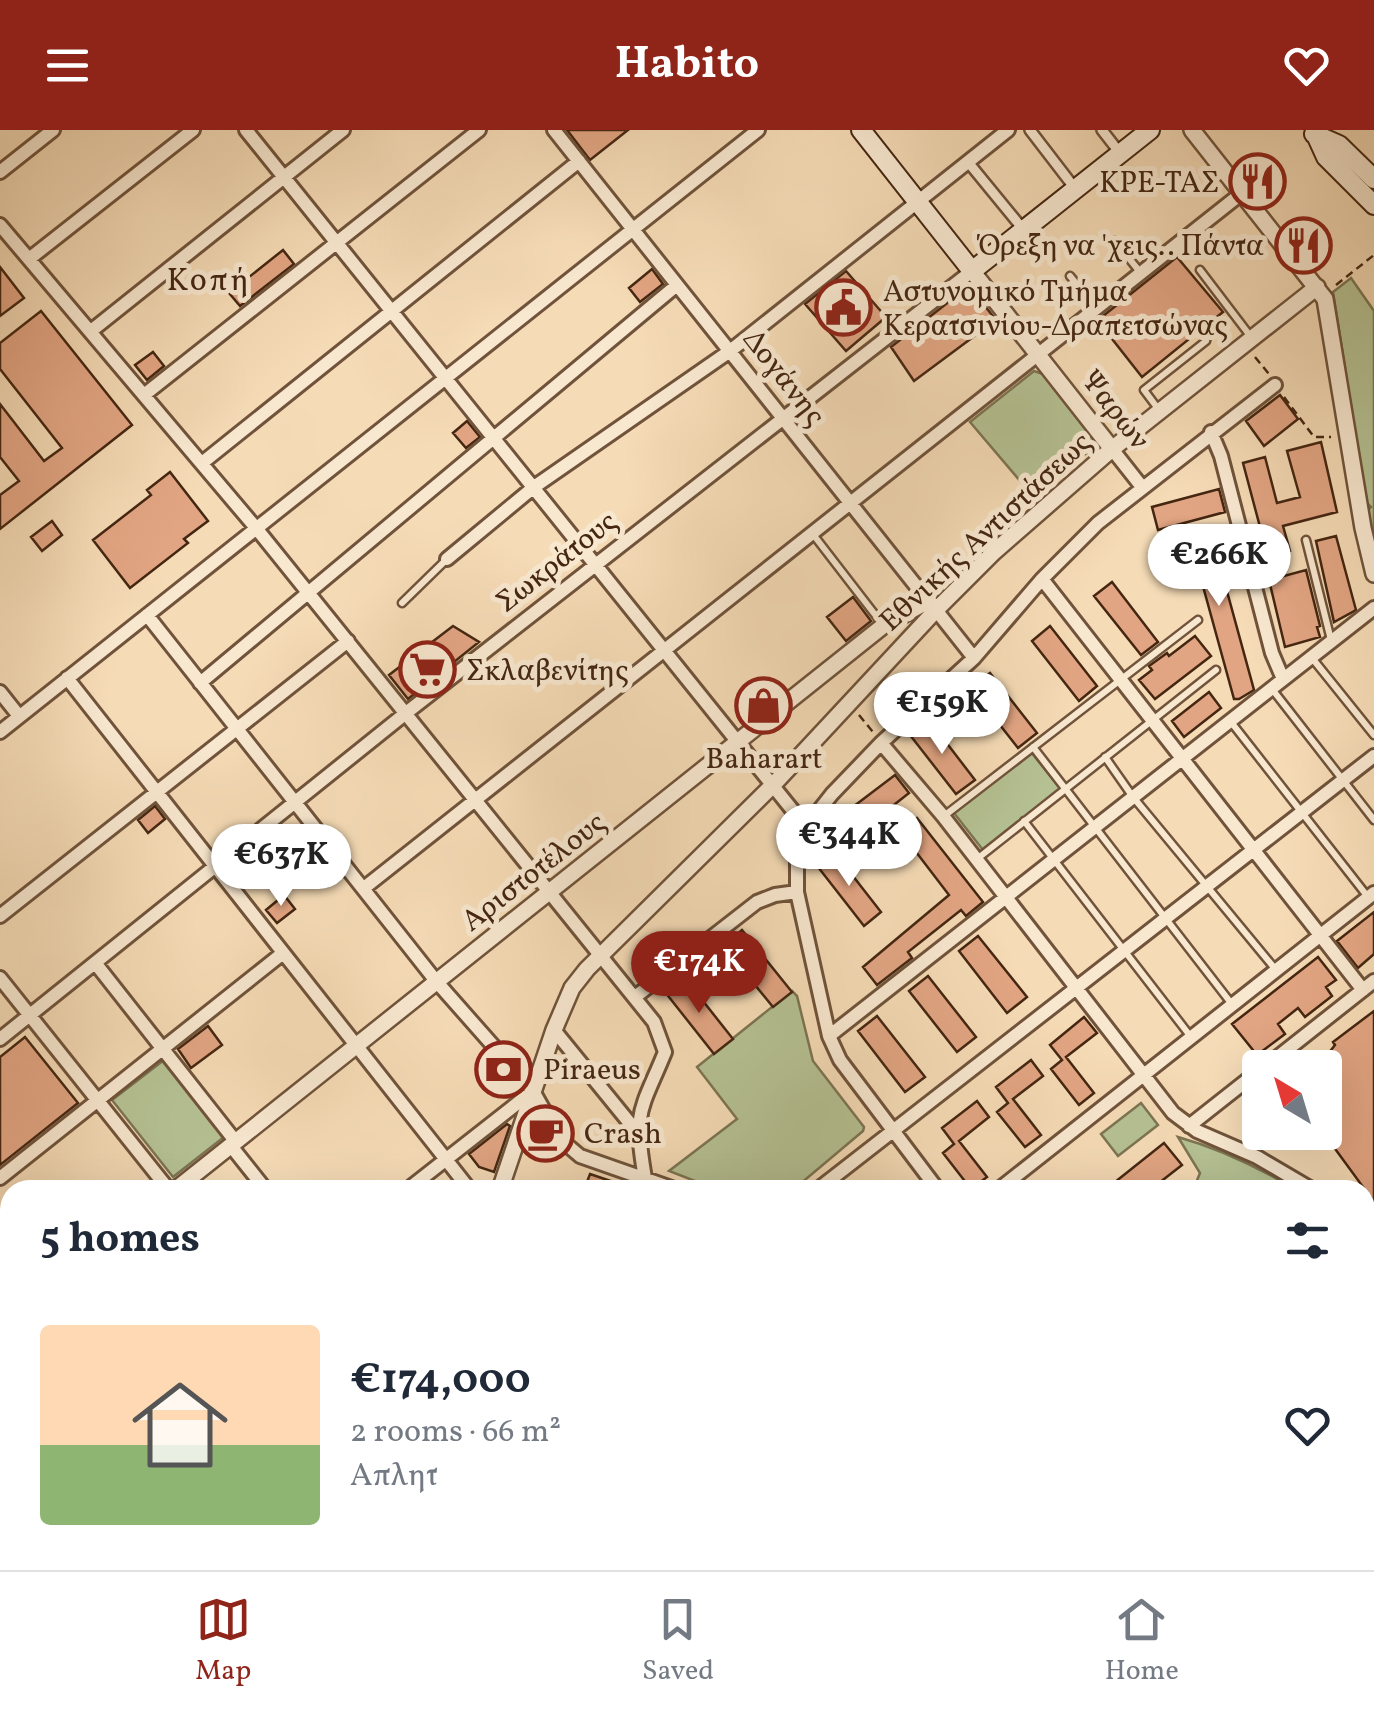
<!DOCTYPE html>
<html lang="en">
<head>
<meta charset="utf-8">
<style>
	body { margin:0; font-family:Vollkorn,serif; background:#f6f6f7; color:#1f2937; height:100vh; display:flex; flex-direction:column; font-size:38px; white-space:nowrap }
	* { box-sizing:border-box; margin:0 }
	p { font-size:32px; color:#747a83 }
	.icon { flex:none; width:55px; height:55px; fill:none; stroke:currentColor; stroke-width:2; stroke-linecap:round; stroke-linejoin:round }
	.map { position:relative; flex:1; overflow:hidden }
	.drawer { position:absolute; left:0px; top:1050px; width:1375px; height:390px; display:flex; flex-direction:column; background:#fff; border-radius:30px 30px 0 0; box-shadow:0 10px 40px #0002 }
	.drawer>* { flex:none }
	.needle { width:65px; rotate:322deg }
	.buttons { position:absolute; left:1242px; top:920px; display:grid; gap:20px }
	.buttons a { display:grid; place-items:center; width:100px; height:100px; border-radius:10px; background:#fff; box-shadow:0 10px 40px #0002; font-size:50px }
	.price { position:absolute; translate:-50% -85px; padding:0 22px; border-radius:35px; background:#fff; color:#222; font-size:32px; line-height:65px; filter:drop-shadow(0 2px 5px #0008) }
	.price::after { content:''; position:absolute; left:50%; top:60px; width:30px; height:22px; margin-left:-15px; background:inherit; clip-path:polygon(0 0,100% 0,50% 100%) }
	.price.selected { background:#8f2418; color:#fff }
	ul { padding:0; list-style:none }
	li { display:flex; align-items:center; gap:30px; height:250px; padding:0 40px }
	li+li { border-top:2px solid #e0e1e3 }
	li span { display:grid; place-items:center; flex:none; width:280px; height:200px; border-radius:10px; color:#555 }
	li>.icon { margin-inline-start:auto }
	span .icon { width:120px; height:120px; fill:#fffc; stroke-width:1 }
	li b { font-size:42px }
	h2 { display:flex; justify-content:space-between; align-items:center; height:120px; padding:0 40px; font-size:42px }
	header { display:flex; justify-content:space-between; align-items:center; height:130px; padding:0 40px; background:#8f2418; color:#fff; font-size:45px; font-weight:700 }
	.dock { display:flex; justify-content:space-around; align-items:center; height:140px; border-top:2px solid #e0e1e3; background:#fff; font-size:28px; color:#747a83 }
	.dock a { display:grid; justify-items:center; gap:5px }
	.dock .selected { color:#8f2418 }
	.map>svg:first-child { display:block }
	.green { fill:#b5c193; stroke:#7c7452; stroke-width:2.5 }
	.building { fill:#e2a583; stroke:#442611; stroke-width:2.5 }
	.lines { fill:none; stroke-linecap:round; stroke-linejoin:round }
	.service-casing { stroke:#70533a; stroke-width:11 }
	.pedestrian-casing { stroke:#70533a; stroke-width:14 }
	.minor-casing { stroke:#70533a; stroke-width:18 }
	.tertiary-casing { stroke:#70533a; stroke-width:20 }
	.secondary-casing { stroke:#442611; stroke-width:22 }
	.path { stroke:#442611; stroke-width:2.5; stroke-dasharray:8 5; stroke-linecap:butt }
	.service { stroke:#f8e8d0; stroke-width:6 }
	.pedestrian { stroke:#f8e8d0; stroke-width:9 }
	.minor { stroke:#f8e8d0; stroke-width:12 }
	.tertiary { stroke:#f8e8d0; stroke-width:15 }
	.secondary { stroke:#f8e8d0; stroke-width:18 }
	.labels { text-anchor:middle; stroke-width:10; stroke-linejoin:round; paint-order:stroke }
	.poi-label { font-size:30px; fill:#442611; stroke:#f8e8d0; text-anchor:start }
	.street-label { font-size:30px; fill:#442611; stroke:#f8e8d0 }
	.neighbourhood-label { font-size:32px; letter-spacing:2.5px; fill:#442611; stroke:#f8e8d0 }
</style>
</head>
<body>
<header><svg class="icon" aria-label="menu" viewBox="0 0 24 24"><path d="M4 6h16M4 12h16M4 18h16"/></svg>Habito<svg class="icon" aria-label="heart" viewBox="0 0 24 24"><path d="M12 20l-8-8c-3-5 5-10 8-4 3-6 11-1 8 4z"/></svg></header>
<div class="map">
<svg width="1374" height="1440" viewBox="0 0 1374 1440">
	<rect width="100%" height="100%" fill="#f5dbb6"/>
	<filter id="stains"><feTurbulence type="fractalNoise" baseFrequency=".002" numOctaves="4"/><feColorMatrix values="0 0 0 0 .2 0 0 0 0 .09 0 0 0 0 .02 0 0 0 .5 -.17"/></filter>
	<radialGradient id="worn" r=".72"><stop offset=".6" stop-color="#630" stop-opacity="0"/><stop offset="1" stop-color="#630" stop-opacity=".3"/></radialGradient>
	<path class="green" d="M1351 148 1374 181V416L1367 381 1371 377 1366 372 1333 162Z
		M1034 241 1043 244 1094 308 1093 318 1032 365 970 292Z
		M1031 622 1061 659 983 720 954 683Z
		M792 861 797 866 813 931 864 997 863 1001 793 1060H718L669 1041 737 989 697 937Z
		M164 930 224 1007 173 1047 112 970Z
		M1141 973 1158 995 1118 1026 1101 1004Z
		M1178 1007C1221 1019 1258 1037 1296 1060H1193L1200 1043Z
		M1365 1118 1374 1134V1424L1372 1430 1353 1440H1302L1305 1430H1365Z"/>
	<path class="building" d="M567 0H628L590 30Z
		M283 120 294 134 240 176 229 163Z
		M1177 127 1223 182 1209 193 1199 192V201L1142 247 1105 200 1095 207 1088 198Z
		M0 137 24 168 0 186Z
		M652 139 663 154 640 172 629 158Z
		M846 141 886 187 846 221 805 174Z
		M969 156 996 190 914 251 891 217Z
		M41 181 132 295 0 399V365L19 351 0 327V274L44 331 62 318 0 239V213Z
		M153 222 164 236 147 250 135 235Z
		M1280 265 1298 289 1264 316 1246 291Z
		M467 291 480 307 466 318 453 303Z
		M1321 312 1337 382 1283 396 1290 421 1268 427 1243 333 1265 327 1277 373 1300 367 1287 321Z
		M170 342 208 391 184 409 188 413 130 458 93 410 151 365 147 360Z
		M1219 359 1225 382 1158 400 1152 377Z
		M52 391 62 405 42 421 31 407Z
		M1336 406 1356 480 1334 492 1316 411Z
		M1234 415 1240 438 1222 443 1254 560 1239 569H1234L1201 449 1174 456 1168 432Z
		M1306 440 1320 496 1317 497 1320 507 1285 517 1269 450Z
		M1112 452 1158 512 1141 525 1094 466Z
		M853 467 871 491 846 511 827 487Z
		M453 496 479 512 408 569 389 545Z
		M1050 496 1097 556 1079 571 1032 511Z
		M1195 506 1211 526 1155 569 1139 550 1152 540 1149 536 1167 523 1169 526Z
		M990 543 1037 603 1018 618 971 558Z
		M1209 562 1221 578 1184 607 1172 591Z
		M929 590 975 650 956 664 910 605Z
		M895 645 909 663 852 708 837 689Z
		M155 676 165 689 148 703 138 690Z
		M917 688 983 772 966 786 961 780 908 822 912 828 877 855 863 837 949 765 900 701Z
		M835 723 881 782 864 796 818 737Z
		M284 765 295 779 277 793 266 780Z
		M1374 782V824L1358 838 1337 811Z
		M742 800 792 862 773 877 723 816Z
		M978 806 1027 867 1007 883 959 821Z
		M1318 827 1336 850 1326 857 1332 866 1305 887 1298 878 1278 894 1285 904 1257 925 1232 894Z
		M928 846 976 907 957 922 909 861Z
		M684 847 733 909 714 924 665 862Z
		M1374 881V1072L1325 1005V938H1317L1335 915 1333 912Z
		M877 886 925 947 905 962 858 901Z
		M1084 887 1097 903 1066 927 1094 963 1079 975 1051 939 1062 930 1050 915Z
		M208 896 222 915 191 938 178 919Z
		M25 907 78 973 0 1035V927Z
		M1031 930 1043 946 1013 969 1041 1005 1025 1017 997 982 1008 973 996 957Z
		M977 971 989 987 959 1011 987 1047 971 1059 943 1023 954 1014 942 998Z
		M507 994 510 996 494 1042 479 1037 469 1024Z
		M1164 1013 1182 1035 1150 1060H1105Z
		M590 1044 631 1058V1060H584Z"/>
	<g class="lines">
		<defs>
			<path id="service" d="M1115 111 1140 142
				M1200 140 1251 207
				M1070 146 1095 177
				M1159 280 1144 260 1206 211 1208 203 1204 197
				M812 403 883 495
				M1306 410 1331 510
				M402 473 446 430
				M1312 528 1374 605
				M1272 559 1374 690
				M1231 592 1368 767
				M1033 617 1231 873
				M1105 627 1133 667 1276 840
				M944 686 1198 490
				M1024 691 1191 907
				M977 729 1216 540"/>
			<path id="pedestrian" d="M1030 0 1070 52
				M1102 0 1116 18
				M968 32 1018 93"/>
			<path id="minor" d="M246 0 806 697
				M554 0 928 471
				M0 42 53 0
				M0 95 256 398 654 892 665 922C640 983 633 980 645 1048
				M29 129 193 0
				M91 201 343 0
				M144 265 479 0
				M1211 302 1221 326 1272 523 1283 549
				M1112 319 1142 357
				M202 333 579 31
				M447 429 534 357 730 221 1008 0
				M1042 449 1363 860
				M936 480 974 528
				M147 485 436 851 533 961 560 1009 580 1026 677 1060
				M67 548 470 1060
				M200 553 677 155
				M0 562 19 586
				M0 602 758 0
				M881 613 943 686 1173 983 1197 1001 1257 1027 1313 1060
				M364 758 1242 63
				M0 786 348 511
				M96 834 236 1012
				M0 848 169 1060
				M635 867 757 772 775 765 797 762
				M554 900 637 1002
				M829 906 1374 478
				M0 909 406 583 972 141
				M1264 938 1374 851
				M1189 996 1260 940
				M231 1016 266 1060
				M0 1048 283 823
				M407 1060 533 961
				M817 1060 1374 626
				M938 1060 840 930 829 906 797 762V731L806 697 832 664 881 613 974 528 1042 449 1098 393 1275 255
				M998 1060 1374 763
				M1365 1098 1374 1112
				M0 1232 10 1245
				M0 1377 10 1369
				M158 1430 166 1440
				M464 1430 472 1440
				M795 1430 825 1440
				M116 1440 129 1430
				M256 1440 269 1430
				M396 1440 410 1430
				M777 1440 782 1430
				M916 1440 920 1430
				M1104 1440 1108 1430"/>
			<path id="tertiary" d="M1192 0 1325 169 1363 398 1374 444
				M972 141 1112 319
				M175 1060 883 496 928 471 936 480
				M500 1060 554 900 572 858 587 839 773 655 936 480 994 422 1112 319 1317 157
				M0 1201 10 1193
				M328 1440 334 1430"/>
			<path id="secondary" d="M861 0 972 141 1150 0
				M1314 4 1339 15 1374 49
				M1316 5 1326 27 1374 75"/>
		</defs>
		<use href="#service" class="service-casing"/>
		<use href="#pedestrian" class="pedestrian-casing"/>
		<use href="#minor" class="minor-casing"/>
		<use href="#tertiary" class="tertiary-casing"/>
		<use href="#secondary" class="secondary-casing"/>
		<path class="path" d="M1336 155 1374 125
			M1255 227 1269 244
			M1284 267 1314 307H1331
			M859 585 873 602
			M1264 1440 1267 1430"/>
		<use href="#service" class="service"/>
		<use href="#pedestrian" class="pedestrian"/>
		<use href="#minor" class="minor"/>
		<use href="#tertiary" class="tertiary"/>
		<use href="#secondary" class="secondary"/>
	</g>
	<defs>
		<symbol id="restaurant-ring" viewBox="-11 -11 22 22"><circle r="9.5" fill="#f8e8d0" stroke="#8f2418" stroke-width="1.5"/><path d="M-5-6h1v4h1v-4h1v4h1v-4h1v5L-1.5 .5V6h-2V.5L-5-1ZM5-6V6H3V1.5H1.5Q1.5-4 5-6Z" fill="#8f2418"/></symbol>
		<symbol id="civic-ring" viewBox="-11 -11 22 22"><circle r="9.5" fill="#f8e8d0" stroke="#8f2418" stroke-width="1.5"/><path d="M-.6-6.5H3V-4.5H.6V-3L4-1V1h2V6H-6V1h2V-1L-.6-3ZM-1.2 2.5V6h2.4V2.5Z" fill="#8f2418"/></symbol>
		<symbol id="supermarket-ring" viewBox="-11 -11 22 22"><circle r="9.5" fill="#f8e8d0" stroke="#8f2418" stroke-width="1.5"/><path d="M-6-5.5h2.5l.6 2H6L4.5 2H-2.5L-4.4-4H-6ZM-1.5 3.2a1.3 1.3 0 1 0 .1 0ZM3 3.2a1.3 1.3 0 1 0 .1 0Z" fill="#8f2418"/></symbol>
		<symbol id="shop-ring" viewBox="-11 -11 22 22"><circle r="9.5" fill="#f8e8d0" stroke="#8f2418" stroke-width="1.5"/><path d="M-5-2.5h2.3a2.7 3.5 0 0 1 5.4 0H5L5.5 6h-11ZM-1.5-2.5h3a1.5 2.3 0 0 0-3 0Z" fill="#8f2418"/></symbol>
		<symbol id="bank-ring" viewBox="-11 -11 22 22"><circle r="9.5" fill="#f8e8d0" stroke="#8f2418" stroke-width="1.5"/><path d="M-6-4H6V4H-6ZM0-2.3a2.3 2.3 0 1 0 0 4.6a2.3 2.3 0 1 0 0-4.6Z" fill="#8f2418"/></symbol>
		<symbol id="cafe-ring" viewBox="-11 -11 22 22"><circle r="9.5" fill="#f8e8d0" stroke="#8f2418" stroke-width="1.5"/><path d="M-5.5-4.5H6V0H3Q3 3.5 0 3.5H-2.5Q-5.5 3.5-5.5 0ZM3-3.2v2h1.7v-2ZM-6 4.5H4V6H-6Z" fill="#8f2418"/></symbol>
	</defs>
	<g fill-rule="evenodd">
		<use href="#restaurant-ring" x="1226" y="20" width="63" height="63"/>
		<use href="#restaurant-ring" x="1272" y="84" width="63" height="63"/>
		<use href="#civic-ring" x="812" y="146" width="63" height="63"/>
		<use href="#supermarket-ring" x="396" y="508" width="63" height="63"/>
		<use href="#shop-ring" x="732" y="544" width="63" height="63"/>
		<use href="#bank-ring" x="472" y="908" width="63" height="63"/>
		<use href="#cafe-ring" x="514" y="972" width="63" height="63"/>
	</g>
	<g class="labels">
		<g class="poi-label">
			<text x="1219" y="62" text-anchor="end">ΚΡΕ-ΤΑΣ</text>
			<text x="1264" y="125" text-anchor="end">Όρεξη να 'χεις.. Πάντα</text>
			<text x="883" y="171">Αστυνομικό Τμήμα<tspan x="883" dy="34">Κερατσινίου-Δραπετσώνας</tspan></text>
			<text x="466" y="550">Σκλαβενίτης</text>
			<text x="764" y="638" text-anchor="middle">Baharart</text>
			<text x="543" y="949">Piraeus</text>
			<text x="584" y="1013">Crash</text>
		</g>
		<g class="street-label">
			<text transform="translate(785 247) rotate(52)" y="10">Δογάνης</text>
			<text transform="translate(1116 279) rotate(52)" y="10">Ψαρών</text>
			<text transform="translate(985 401) rotate(-43)" y="10">Εθνικής Αντιστάσεως</text>
			<text transform="translate(556 431) rotate(-38)" y="10">Σωκράτους</text>
			<text transform="translate(533 741) rotate(-38)" y="10">Αριστοτέλους</text>
		</g>
		<g class="neighbourhood-label">
			<text x="209" y="160">Κοπή</text>
		</g>
	</g>
	<rect width="100%" height="100%" filter="url(#stains)"/>
	<rect width="100%" height="100%" fill="url(#worn)"/>
</svg>
<div class="buttons">
<a><svg class="needle" viewBox="-14 -14 28 28"><path d="M0-13l5 13h-10z" fill="#e53935"/><path d="M0 13l5-13h-10z" fill="#747a83"/></svg></a>
</div>
<b class="price" style="left:1219px;top:479px">€266K</b>
<b class="price" style="left:942px;top:627px">€159K</b>
<b class="price" style="left:849px;top:759px">€344K</b>
<b class="price" style="left:281px;top:779px">€637K</b>
<b class="price selected" style="left:699px;top:886px">€174K</b>
<section class="drawer">
<h2>5 homes<svg class="icon" aria-label="filters" viewBox="0 0 24 24"><path d="M4 7h16M4 17h16"/><circle cx="9" cy="7" r="2"/><circle cx="15" cy="17" r="2"/></svg></h2>
<ul>
<li><span style="background:linear-gradient(#ffd9b3 60%,#8fb573 0)"><svg class="icon" aria-label="home" viewBox="0 0 24 24"><path d="M3 11l9-7 9 7M6 9v11h12V9"/></svg></span><div><b>€174,000</b><p>2 rooms · 66 m²</p><p>Απλητ</p></div><svg class="icon" aria-label="heart" viewBox="0 0 24 24"><path d="M12 20l-8-8c-3-5 5-10 8-4 3-6 11-1 8 4z"/></svg></li>
</ul>
</section>
</div>
<nav class="dock">
<a class="selected"><svg class="icon" aria-label="map" viewBox="0 0 24 24"><path d="M3 6l6-2 6 2 6-2v14l-6 2-6-2-6 2zM9 4v14M15 6v14"/></svg>Map</a>
<a><svg class="icon" aria-label="saved" viewBox="0 0 24 24"><path d="M7 4h10v16l-5-4-5 4z"/></svg>Saved</a>
<a><svg class="icon" aria-label="home" viewBox="0 0 24 24"><path d="M3 11l9-7 9 7M6 9v11h12V9"/></svg>Home</a>
</nav>
</body>
</html>
